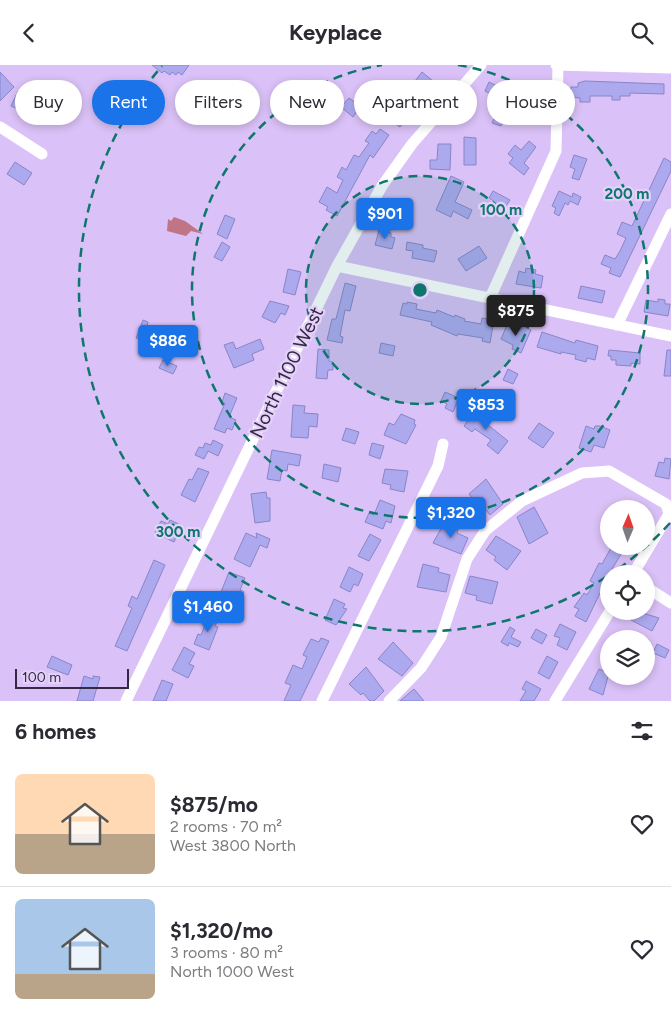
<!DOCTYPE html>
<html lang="en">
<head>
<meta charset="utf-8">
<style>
	body { margin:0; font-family:Figtree,sans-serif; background:#f2f2f3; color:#2b2b33; height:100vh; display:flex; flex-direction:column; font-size:19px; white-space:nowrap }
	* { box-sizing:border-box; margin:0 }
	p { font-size:16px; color:#7c7c81 }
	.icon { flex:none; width:28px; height:28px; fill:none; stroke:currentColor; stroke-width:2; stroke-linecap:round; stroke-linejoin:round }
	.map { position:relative; height:636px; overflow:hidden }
	.side { display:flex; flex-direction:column; background:#fff; flex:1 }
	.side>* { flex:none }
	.top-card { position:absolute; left:15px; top:15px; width:641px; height:45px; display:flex; gap:10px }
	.needle { width:32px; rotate:2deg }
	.tools { position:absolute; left:600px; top:435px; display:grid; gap:10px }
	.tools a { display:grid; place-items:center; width:55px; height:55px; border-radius:50%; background:#fff; box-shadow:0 2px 8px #0003; font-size:25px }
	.scale { position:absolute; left:15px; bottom:12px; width:114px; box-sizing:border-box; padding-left:5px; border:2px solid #352842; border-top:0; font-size:14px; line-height:18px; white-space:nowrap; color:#352842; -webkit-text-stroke:4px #e4d1fa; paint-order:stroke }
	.price { position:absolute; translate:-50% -42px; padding:0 11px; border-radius:5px; background:#1a73e8; color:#fff; font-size:16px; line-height:32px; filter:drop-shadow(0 1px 2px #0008) }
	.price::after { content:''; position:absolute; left:50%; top:30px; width:15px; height:11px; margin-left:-8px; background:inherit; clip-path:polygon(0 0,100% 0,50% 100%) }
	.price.active { background:#222; color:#fff }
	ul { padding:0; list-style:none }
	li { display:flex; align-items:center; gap:15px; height:125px; padding:0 15px }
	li+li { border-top:1px solid #e1e1e2 }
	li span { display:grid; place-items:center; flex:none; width:140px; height:100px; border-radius:8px; color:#555 }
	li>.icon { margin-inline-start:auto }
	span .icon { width:60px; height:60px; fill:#fffc; stroke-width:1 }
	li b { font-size:21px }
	h2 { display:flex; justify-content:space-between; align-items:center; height:60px; padding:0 15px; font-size:21px }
	.chip { padding:0 18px; border-radius:22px; background:#fff; box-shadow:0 2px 8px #0003; font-size:18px; line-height:45px }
	.chip.active { background:#1a73e8; color:#fff }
	header { display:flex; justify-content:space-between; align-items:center; height:65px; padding:0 15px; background:#fff; font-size:22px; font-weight:700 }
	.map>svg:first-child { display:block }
	.water { fill:#bf7585 }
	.building { fill:#ada9ef; stroke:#8985c8 }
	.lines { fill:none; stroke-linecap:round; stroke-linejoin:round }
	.minor { stroke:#fff; stroke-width:11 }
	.ring { fill:none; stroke:#0f766e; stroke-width:2.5; stroke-dasharray:9 6 }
	.labels { text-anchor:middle; stroke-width:4.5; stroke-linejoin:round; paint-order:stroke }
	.street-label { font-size:19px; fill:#352842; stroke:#e4d1fa }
	.centre { fill:#0f766e; stroke:#e4d1fa; stroke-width:2.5 }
	.ring-label { font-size:15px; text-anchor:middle; font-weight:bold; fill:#0f766e; stroke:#e4d1fa; stroke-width:4.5; stroke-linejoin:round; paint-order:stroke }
</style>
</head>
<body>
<header><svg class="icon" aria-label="back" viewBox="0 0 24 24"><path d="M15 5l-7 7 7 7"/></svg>Keyplace<svg class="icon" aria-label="search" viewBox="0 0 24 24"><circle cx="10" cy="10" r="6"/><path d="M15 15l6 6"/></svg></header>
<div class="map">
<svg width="671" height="636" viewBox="0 0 671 636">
	<rect width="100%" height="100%" fill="#dac1f7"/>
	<path class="water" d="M174 152 185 156 203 169 191 166 186 171 167 166 168 154 171 156Z"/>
	<path class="building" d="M152 0H189L182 10 178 7 176 10 172 7 170 10 164 6 162 8Z
		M0 7 14 22 0 36Z
		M422 7 434 17 417 39 405 29Z
		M520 16H544V28L520 27Z
		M585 16 664 19V29L630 28V31H620V35H612V31H590V37H580V33L570 32 571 22H578V18Z
		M489 17 503 24 501 34 485 26Z
		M367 23 375 29 364 43 361 41 353 52 341 42 349 33 356 38Z
		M18 26 39 35 36 40 39 42 32 57 21 51 23 46 11 41Z
		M397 37 408 46 402 53 405 56 400 62 388 54 393 47 390 45Z
		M499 43 507 47 501 61 492 58Z
		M380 64 389 70 373 93 370 90 337 151 326 145 328 142 319 137 327 122 337 128 343 115 337 112 342 102 346 105 354 90 359 92 369 78 365 76 372 66 376 69Z
		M464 72 476 73V100H464Z
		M529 76 536 82 524 98 529 103 524 110 509 98 513 93 508 89 515 80 521 85Z
		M438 79H451L450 105 430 104V95H437Z
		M574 90 587 94 579 115 572 113 575 104 570 102Z
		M664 93 671 97V106L620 212 609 208 611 203 601 199 605 190 615 194 620 186 626 173 617 169 622 157 632 161Z
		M15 97 32 108 24 120 7 109Z
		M451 111 464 117 455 137 472 145 468 154 453 146 451 152 436 145Z
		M493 126 510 135 499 151 490 145 495 137 489 133Z
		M559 126 572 132 573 128 581 132 578 140 570 136 568 140 565 138 559 151 554 148 556 143 552 141Z
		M225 150 235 154 227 174 217 169Z
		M379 165 391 168V172L395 173 392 184 375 180Z
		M222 177 230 182 222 196 214 192Z
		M407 177 423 180V183L437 186 434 197 412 193 413 186 406 185Z
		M479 181 487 193 466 206 458 194Z
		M526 203 536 205 535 209 543 211 541 223 516 219 519 206 525 208Z
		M288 204 301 207 295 230 283 227Z
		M345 218 356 221 350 246 345 245 340 271 343 272 342 278 327 275 332 254H336Z
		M581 221 605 226 602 238 578 233Z
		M658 234 665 235V239H670L668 251 644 247 646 235 658 237Z
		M270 236 289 241 285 250 281 248 275 258 262 252Z
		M407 237 417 239 416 244 436 248 437 245 454 252 455 250 465 254 464 256 481 259 482 253 494 255 490 278 482 276 483 273 458 269 457 271 431 260 432 257 400 250 403 238 407 239Z
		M143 255 148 257 147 262 162 268 156 283 140 276 141 274 136 273Z
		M507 260 520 266 523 261 531 265 521 288 512 284 513 280 501 274Z
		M542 267 575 278 576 275 598 281 595 295 587 293 586 297 575 294 576 290 561 287V289L537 282Z
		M260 274 264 284 252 289 254 295 234 303 224 280 233 277 236 284Z
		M381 278 395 281 393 291 379 288Z
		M318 284 329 285V296L333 297V305H328L327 314 316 313Z
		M609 285 640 288V299L631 298V301L616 300V295H611V291H608Z
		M667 285H671V311H664Z
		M163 295 177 301 173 309 159 303Z
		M508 304 518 309 513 319 503 315Z
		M445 327 459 333 453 347 445 343 447 339 441 336Z
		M225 328 237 333 229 352 236 355 232 365 227 363 225 368 214 364 225 338 222 337Z
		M293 340 305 341 304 348 318 349 317 362 309 361 308 373 291 372Z
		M474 347 492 355 488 360 508 376 498 389 487 380 491 375 475 364 472 367 464 361Z
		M401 349 415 355 414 359 416 360 406 379 384 370 389 358 394 360Z
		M539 358 554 368 543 383 528 373Z
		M586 361 594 364 595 361H600L610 365 604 383 594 380 591 387 579 383Z
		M346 363 359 367 355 379 342 375Z
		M213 375 223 380 218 391 208 386 204 394 195 390 199 382 203 383 205 378 211 380Z
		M372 378 384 381 380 394 369 390Z
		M272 385 301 390 299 401 288 399 287 406 282 405 280 416 267 414Z
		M665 393 671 394 669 414 655 411 659 397 664 398Z
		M324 399 341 403 338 417 322 413Z
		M198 403 209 407 195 437 181 430 189 414 192 415Z
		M385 404 408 406 404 427 390 424 391 420 382 418Z
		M486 414 503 439 490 450 482 440 479 442 469 429Z
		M266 427 267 433H270V456L255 458 251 429Z
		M380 435 395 441 391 458 386 456 383 464 365 457 369 448 374 450Z
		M534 442 548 468 529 479 517 452Z
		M170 455 181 460 174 477 155 468 161 456 168 459Z
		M444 458 458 464 457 468 468 473 461 489 433 478Z
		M246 468 257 473 256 468 270 474 267 483 260 480 250 502 234 494Z
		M370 469 381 475 369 496 358 491Z
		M496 471 521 486 507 505 494 495 496 492 486 485Z
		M612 481H626L612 504 621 509H609V517L603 528 601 526 586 557 575 551 579 544 574 542 584 528 587 530 594 518 590 516 599 498 602 499Z
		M154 495 165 500 127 586 115 581 132 543 128 541 132 531 137 534Z
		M423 499 439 503 438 507 450 510 446 527 417 522Z
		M349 502 363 509 358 521 354 519 350 527 340 522Z
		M229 507 245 513 240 525 244 527 241 535 221 527Z
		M470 511 498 517 492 539 476 535 477 531 465 528Z
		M334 534 345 539 343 543 347 544 336 560 325 555Z
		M636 546 659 553 652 566 631 555Z
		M210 548 219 552 215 561 218 562 209 585 194 579 198 569 201 570Z
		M560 559 576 567 567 585 557 580 560 573 554 571Z
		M510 562 515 565 511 572 521 577 518 582 509 578 508 581 501 577Z
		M536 564 547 570 542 579 531 573Z
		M321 573 329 576 300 636H284L291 620 285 618 293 600 302 604 307 592 303 590 311 574 319 577Z
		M393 577 413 598 402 611 378 594Z
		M657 579 669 585 665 593 653 588Z
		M184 582 195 588 189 599 194 601 188 613 172 605Z
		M52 591 72 600 68 610 47 602Z
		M547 591 558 597 549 614 538 608Z
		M366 602 384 626 374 636H370L363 628 361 630 349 619Z
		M599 604 609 608 603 630 589 624Z
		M84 611 93 614V611L100 612 93 636H77Z
		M162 615 173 619 166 636H153Z
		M526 616 541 624 534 636H520L526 626 522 624Z
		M414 624 424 636H400Z"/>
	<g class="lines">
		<path class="minor" d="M556 0 671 3
			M0 62 42 89
			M337 201 671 271
			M490 233 556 86 558 0
			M617 260 671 149
			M646 522 671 538
			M126 636 337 201 382 121 412 79 481 0
			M322 636 438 401 443 379
			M389 636 421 603 441 572 467 494 485 466 522 436 582 408 609 406 666 439 669 449 633 509
			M555 636 610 546"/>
	</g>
	<circle cx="420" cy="225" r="114" fill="#0f766e" fill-opacity=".12"/>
	<g class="ring">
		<circle cx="420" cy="225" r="114"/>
		<path d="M458 0A228 228 0 1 1 382 0"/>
		<path d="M670 458A342 342 0 0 1 611 509M606 512A342 342 0 0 1 162 1"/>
	</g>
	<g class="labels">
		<g class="street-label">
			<text transform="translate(286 307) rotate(-64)" y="7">North 1100 West</text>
		</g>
	</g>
	<circle cx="420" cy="225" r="8" class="centre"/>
	<g class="ring-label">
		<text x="627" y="134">200 m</text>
		<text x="501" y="150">100 m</text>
		<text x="178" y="472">300 m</text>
	</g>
</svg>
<div class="tools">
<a><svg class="needle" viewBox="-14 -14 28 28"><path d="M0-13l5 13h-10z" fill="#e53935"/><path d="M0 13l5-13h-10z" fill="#7c7c81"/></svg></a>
<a><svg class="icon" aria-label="locate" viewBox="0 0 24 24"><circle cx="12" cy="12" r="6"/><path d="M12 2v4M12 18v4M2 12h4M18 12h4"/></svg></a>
<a><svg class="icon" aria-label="layers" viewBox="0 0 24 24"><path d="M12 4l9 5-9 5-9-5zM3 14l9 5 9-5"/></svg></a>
</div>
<div class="scale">100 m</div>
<b class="price" style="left:385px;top:175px">$901</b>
<b class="price active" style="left:516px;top:272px">$875</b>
<b class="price" style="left:168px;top:302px">$886</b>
<b class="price" style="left:486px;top:366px">$853</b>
<b class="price" style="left:451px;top:474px">$1,320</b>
<b class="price" style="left:208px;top:568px">$1,460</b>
<div class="top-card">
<a class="chip">Buy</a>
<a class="chip active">Rent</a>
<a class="chip">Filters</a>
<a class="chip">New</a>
<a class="chip">Apartment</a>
<a class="chip">House</a>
</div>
</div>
<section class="side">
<h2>6 homes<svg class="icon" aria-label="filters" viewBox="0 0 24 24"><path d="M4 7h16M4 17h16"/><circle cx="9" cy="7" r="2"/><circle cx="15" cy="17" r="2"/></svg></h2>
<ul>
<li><span style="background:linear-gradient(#ffd9b3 60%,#b9a48a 0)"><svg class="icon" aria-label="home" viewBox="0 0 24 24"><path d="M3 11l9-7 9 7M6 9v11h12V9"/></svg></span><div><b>$875/mo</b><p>2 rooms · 70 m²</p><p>West 3800 North</p></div><svg class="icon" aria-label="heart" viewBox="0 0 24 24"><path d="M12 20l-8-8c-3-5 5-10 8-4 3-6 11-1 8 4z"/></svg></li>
<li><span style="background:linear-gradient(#a9c7e8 75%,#b9a48a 0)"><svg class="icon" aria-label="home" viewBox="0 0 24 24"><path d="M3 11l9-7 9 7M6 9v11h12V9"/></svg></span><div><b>$1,320/mo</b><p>3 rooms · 80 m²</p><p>North 1000 West</p></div><svg class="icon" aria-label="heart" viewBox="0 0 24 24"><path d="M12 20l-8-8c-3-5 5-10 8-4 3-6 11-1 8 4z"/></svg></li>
</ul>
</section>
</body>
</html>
